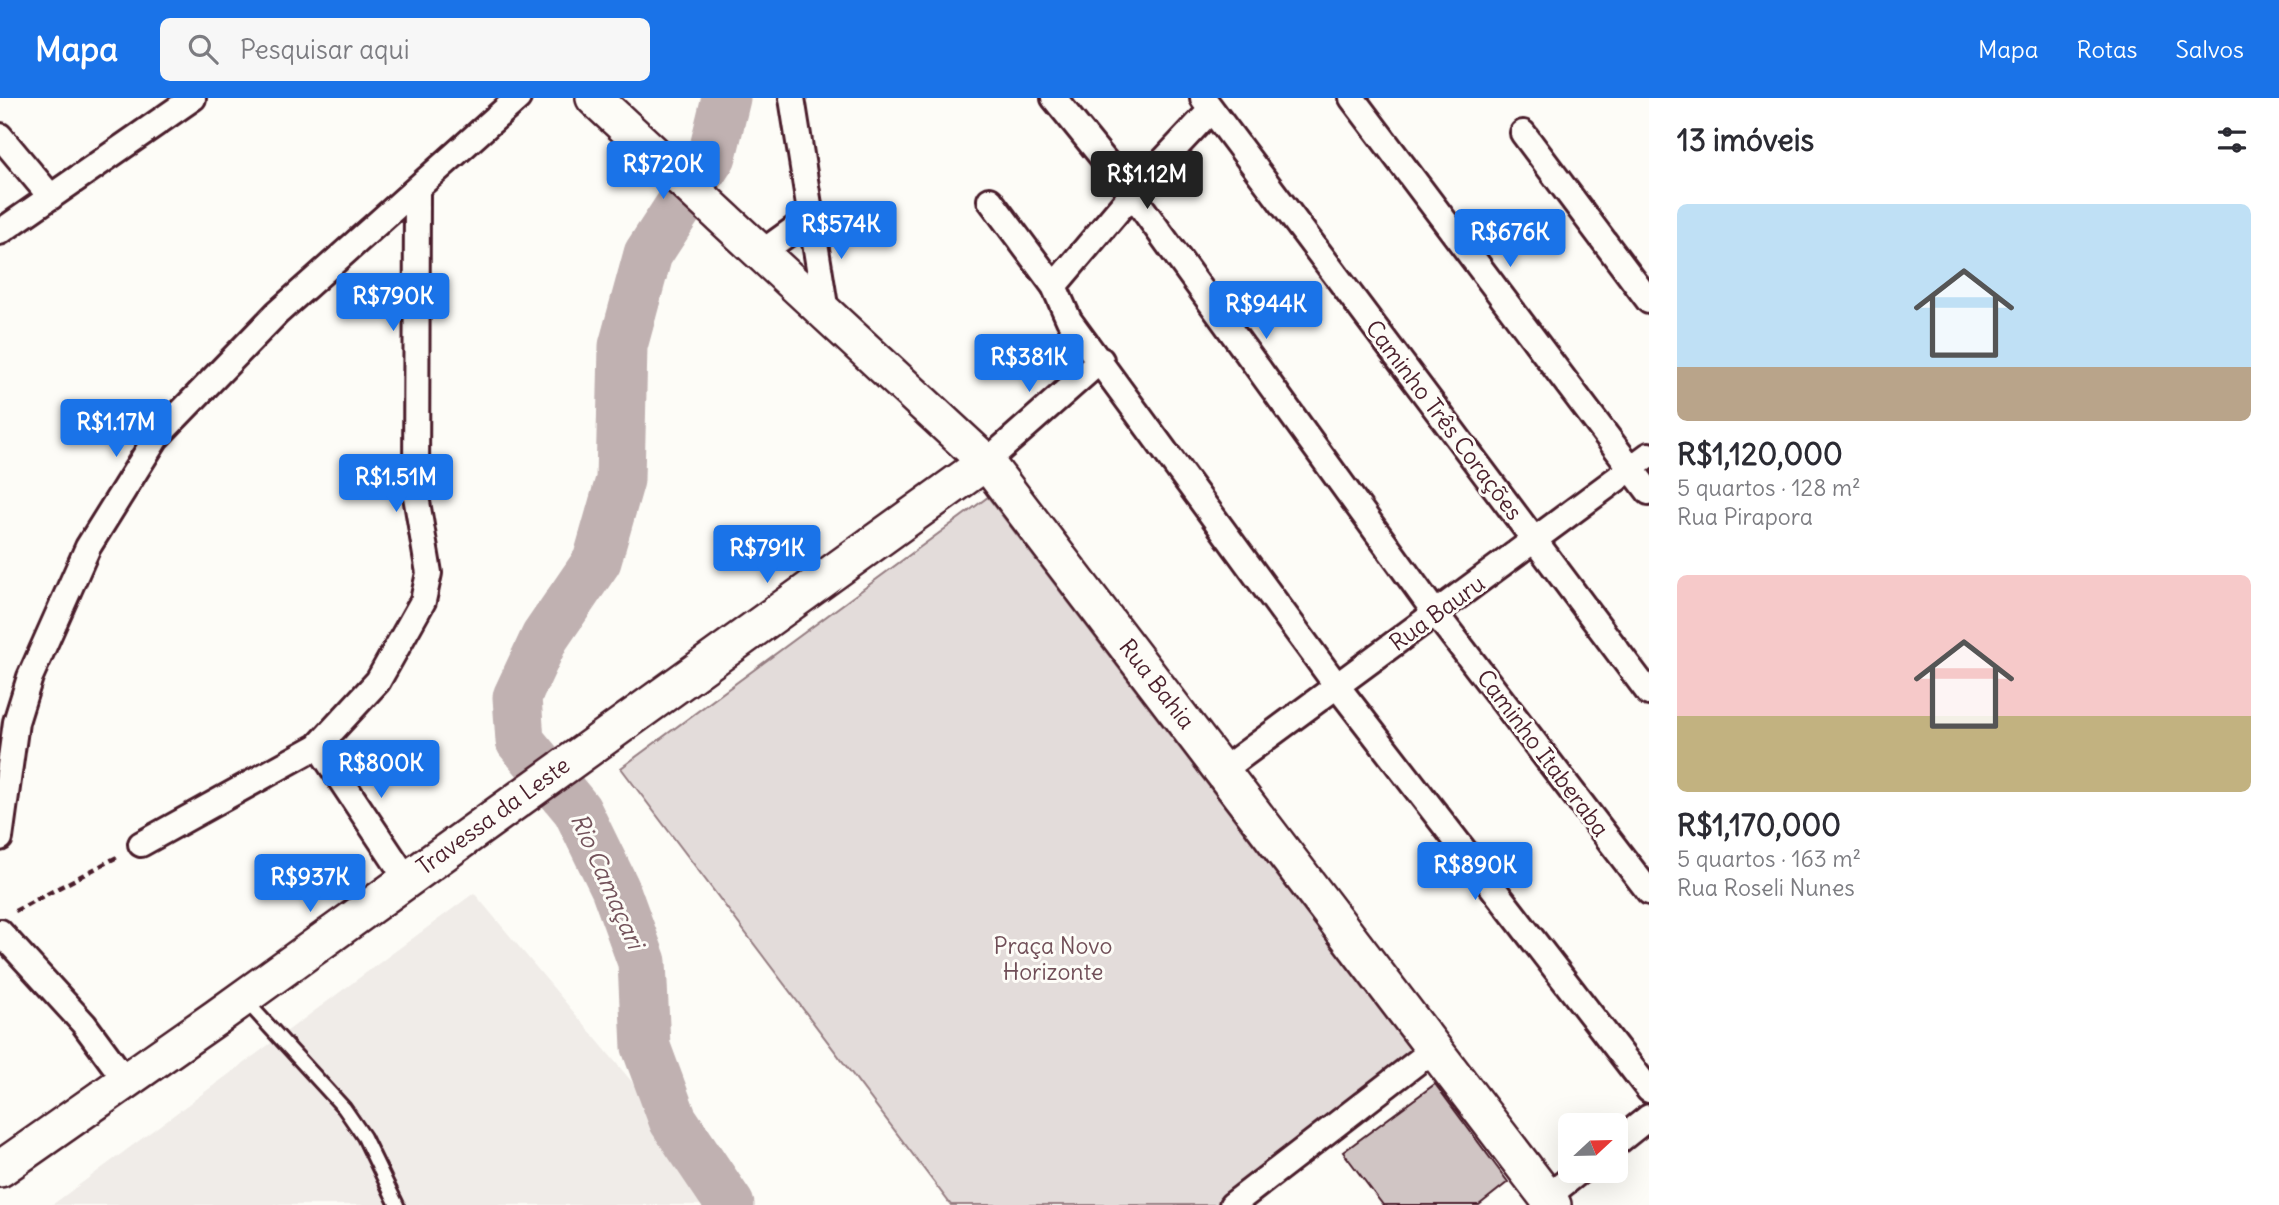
<!DOCTYPE html>
<html lang="pt">
<head>
<meta charset="utf-8">
<style>
	body { margin:0; font-family:Delius,sans-serif; background:#f7f7f7; color:#2b2b33; height:100vh; display:flex; flex-direction:column; font-size:26px; white-space:nowrap }
	* { box-sizing:border-box; margin:0 }
	p { font-size:23px; color:#7c7c81 }
	.icon { flex:none; width:38px; height:38px; fill:none; stroke:currentColor; stroke-width:2; stroke-linecap:round; stroke-linejoin:round }
	.map { position:relative; flex:1; overflow:hidden }
	.side { display:flex; flex-direction:column; background:#fff; width:630px }
	.side>* { flex:none }
	.needle { width:46px; rotate:68deg }
	.buttons { position:absolute; left:1558px; top:1015px; display:grid; gap:14px }
	.buttons a { display:grid; place-items:center; width:70px; height:70px; border-radius:10px; background:#fff; box-shadow:0 7px 28px #0002; font-size:35px }
	.price { position:absolute; translate:-50% -60px; padding:0 16px; border-radius:7px; background:#1a73e8; color:#fff; font-size:23px; line-height:46px; filter:drop-shadow(0 2px 4px #0008) }
	.price::after { content:''; position:absolute; left:50%; top:42px; width:21px; height:16px; margin-left:-10px; background:inherit; clip-path:polygon(0 0,100% 0,50% 100%) }
	.price.current { background:#222; color:#fff }
	ul { padding:0; list-style:none }
	li { display:grid; align-content:center; gap:14px; height:371px; padding:0 28px }
	li span { display:grid; place-items:center; height:217px; border-radius:10px; color:#555 }
	li>.icon { margin-inline-start:auto }
	span .icon { width:126px; height:126px; fill:#fffc; stroke-width:1 }
	li b { font-size:30px }
	h2 { display:flex; justify-content:space-between; align-items:center; height:84px; padding:0 28px; font-size:30px }
	header { display:flex; align-items:center; gap:42px; box-sizing:border-box; height:98px; padding:0 35px; background:#1a73e8; color:#fff }
	header strong { font-size:33px }
	nav { display:flex; gap:38px; margin-inline-start:auto; font-size:24px }
	.search { width:490px; height:63px; background:#f7f7f7; display:flex; align-items:center; gap:18px; box-sizing:border-box; padding:0 24px; border-radius:10px; color:#7c7c81; font-size:26px }
	main { display:flex; flex:1; min-height:0 }
	.map>svg:first-child { display:block }
	.built { fill:#f0ece8 }
	.green { fill:#e3dcda; stroke:#967e82; stroke-width:2 }
	.lines { fill:none; stroke-linecap:round; stroke-linejoin:round }
	.river { stroke:#c0b1b1; stroke-width:49 }
	.building { fill:#d0c5c4; stroke:#4a1f2b; stroke-width:2 }
	.lane-casing { stroke:#4a1f2b; stroke-width:18 }
	.street-casing { stroke:#4a1f2b; stroke-width:30 }
	.secondary-casing { stroke:#4a1f2b; stroke-width:40 }
	.path { stroke:#4a1f2b; stroke-width:4.5; stroke-dasharray:7 5; stroke-linecap:butt }
	.lane { stroke:#fdfcf7; stroke-width:12 }
	.street { stroke:#fdfcf7; stroke-width:24 }
	.secondary { stroke:#fdfcf7; stroke-width:35 }
	.labels { text-anchor:middle; stroke-width:6; stroke-linejoin:round; paint-order:stroke }
	.street-label { font-size:23px; fill:#4a1f2b; stroke:#fdfcf7 }
	.park-label { font-size:23px; fill:#704e57; stroke:#fdfcf7 }
	.water-label { font-size:24px; font-style:italic; fill:#73525a; stroke:#fdfcf7 }
</style>
</head>
<body>
<header>
<strong>Mapa</strong>
<div class="search"><svg class="icon" aria-label="search" viewBox="0 0 24 24"><circle cx="10" cy="10" r="6"/><path d="M15 15l6 6"/></svg>Pesquisar aqui</div>
<nav><a>Mapa</a><a>Rotas</a><a>Salvos</a></nav>
</header>
<main>
<div class="map">
<svg width="1649" height="1107" viewBox="0 0 1649 1107">
	<rect width="100%" height="100%" fill="#fdfcf7"/>
	<filter id="ink" filterUnits="userSpaceOnUse"><feTurbulence type="fractalNoise" baseFrequency=".0143" numOctaves="2"/><feDisplacementMap in="SourceGraphic" scale="14" xChannelSelector="R" yChannelSelector="G"/><feConvolveMatrix kernelMatrix="1 2 1 2 8 2 1 2 1" color-interpolation-filters="sRGB"/></filter>
	<g filter="url(#ink)">
		<path class="built" d="M474 795 735 1107H52Z"/>
		<path class="green" d="M988 399 1425 971 1253 1107H951L621 670Z"/>
		<g class="lines">
			<path class="river" d="M726 0 712 58 648 156 623 248 620 382 597 463 545 539 517 599 520 643 577 712 615 790 642 864 646 949 673 1022 730 1107"/>
		</g>
		<path class="building" d="M1435 986 1508 1084 1479 1107H1383L1343 1054Z"/>
		<g class="lines">
			<defs>
				<path id="lane" d="M245 902 344 1010 364 1039 397 1107"/>
				<path id="street" d="M792 0 826 214
					M1054 0 1132 96 1436 516 1649 794
					M1203 0 1649 595
					M1352 0 1649 394
					M1523 35 1649 203
					M0 38 51 99
					M990 102 1054 188 1069 222 1337 588 1649 992
					M0 134 193 0
					M761 155 811 119
					M1054 188 1132 96 1210 13
					M986 364 1101 262
					M318 648 406 780
					M1223 672 1649 357
					M0 740 16 624 30 579 88 449 156 340 277 215 518 0
					M141 746 318 648 378 583 423 503 429 475 416 398 417 92
					M0 834 84 926 126 983
					M1615 1046 1649 1019
					M1547 1099 1580 1073
					M1232 1107 1434 951"/>
				<path id="secondary" d="M594 0 986 364 1553 1107
					M0 1071 217 919 986 364"/>
			</defs>
			<use href="#lane" class="lane-casing"/>
			<use href="#street" class="street-casing"/>
			<use href="#secondary" class="secondary-casing"/>
			<path class="path" d="M15 813 119 758"/>
			<use href="#lane" class="lane"/>
			<use href="#street" class="street"/>
			<use href="#secondary" class="secondary"/>
		</g>
	</g>
	<g class="labels">
		<g class="street-label">
			<text transform="translate(1444 322) rotate(53)" y="8">Caminho Três Corações</text>
			<text transform="translate(1437 515) rotate(-36)" y="8">Rua Bauru</text>
			<text transform="translate(1157 586) rotate(52)" y="8">Rua Bahia</text>
			<text transform="translate(1543 655) rotate(53)" y="8">Caminho Itaberaba</text>
			<text transform="translate(493 718) rotate(-36)" y="8">Travessa da Leste</text>
		</g>
		<g class="park-label">
			<text x="1053" y="856">Praça Novo<tspan x="1053" dy="26">Horizonte</tspan></text>
		</g>
		<g class="water-label">
			<text transform="translate(607 783) rotate(66)" y="8">Rio Camaçari</text>
		</g>
	</g>
</svg>
<div class="buttons">
<a><svg class="needle" viewBox="-14 -14 28 28"><path d="M0-13l5 13h-10z" fill="#e53935"/><path d="M0 13l5-13h-10z" fill="#7c7c81"/></svg></a>
</div>
<b class="price" style="left:663px;top:103px">R$720K</b>
<b class="price current" style="left:1147px;top:113px">R$1.12M</b>
<b class="price" style="left:841px;top:163px">R$574K</b>
<b class="price" style="left:1510px;top:171px">R$676K</b>
<b class="price" style="left:393px;top:235px">R$790K</b>
<b class="price" style="left:1266px;top:243px">R$944K</b>
<b class="price" style="left:1029px;top:296px">R$381K</b>
<b class="price" style="left:116px;top:361px">R$1.17M</b>
<b class="price" style="left:396px;top:416px">R$1.51M</b>
<b class="price" style="left:767px;top:487px">R$791K</b>
<b class="price" style="left:381px;top:702px">R$800K</b>
<b class="price" style="left:1475px;top:804px">R$890K</b>
<b class="price" style="left:310px;top:816px">R$937K</b>
</div>
<section class="side">
<h2>13 imóveis<svg class="icon" aria-label="filters" viewBox="0 0 24 24"><path d="M4 7h16M4 17h16"/><circle cx="9" cy="7" r="2"/><circle cx="15" cy="17" r="2"/></svg></h2>
<ul>
<li><span style="background:linear-gradient(#bfe0f5 75%,#b9a48a 0)"><svg class="icon" aria-label="home" viewBox="0 0 24 24"><path d="M3 11l9-7 9 7M6 9v11h12V9"/></svg></span><div><b>R$1,120,000</b><p>5 quartos · 128 m²</p><p>Rua Pirapora</p></div></li>
<li><span style="background:linear-gradient(#f6c9c9 65%,#c2b280 0)"><svg class="icon" aria-label="home" viewBox="0 0 24 24"><path d="M3 11l9-7 9 7M6 9v11h12V9"/></svg></span><div><b>R$1,170,000</b><p>5 quartos · 163 m²</p><p>Rua Roseli Nunes</p></div></li>
</ul>
</section>
</main>
</body>
</html>
